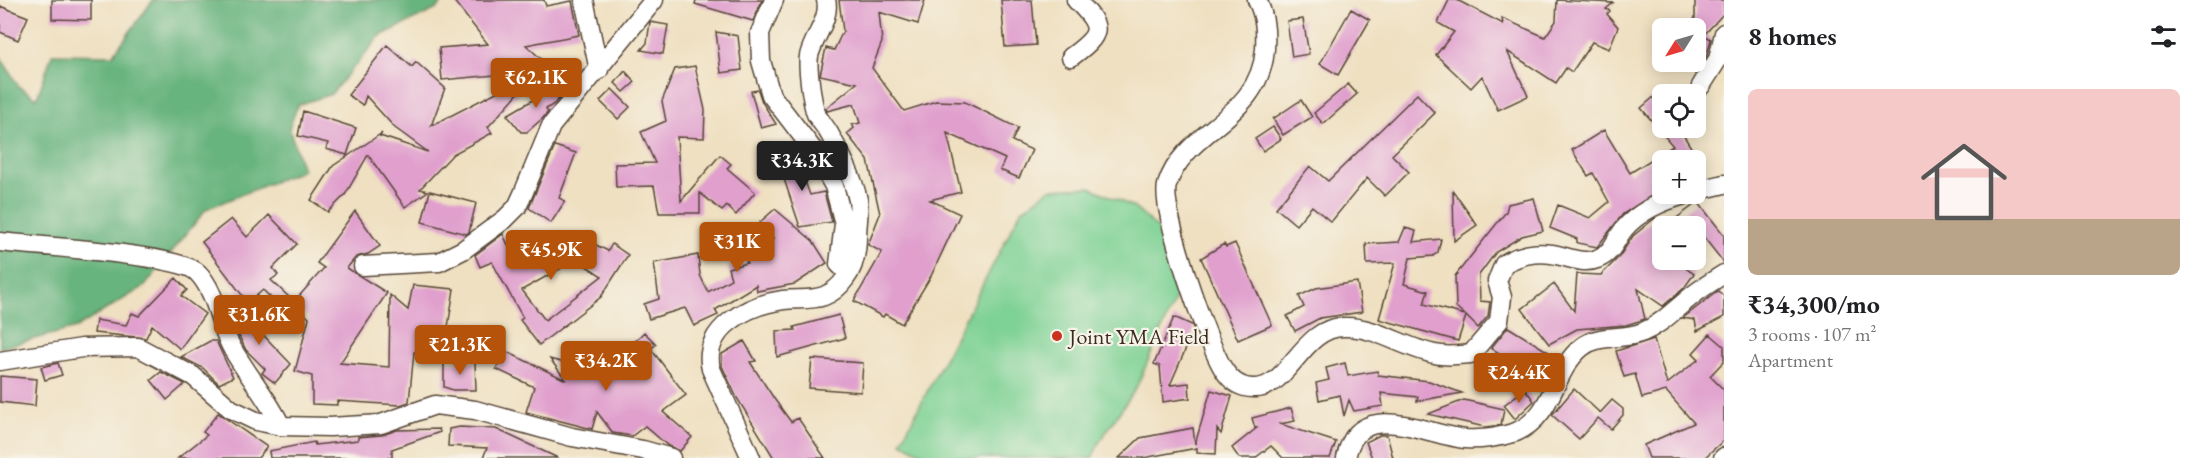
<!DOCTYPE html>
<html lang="en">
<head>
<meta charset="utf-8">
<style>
	body { margin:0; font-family:"EB Garamond",serif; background:#f6f6f6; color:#202124; height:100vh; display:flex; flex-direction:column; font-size:22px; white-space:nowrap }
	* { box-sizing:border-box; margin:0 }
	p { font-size:20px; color:#757577 }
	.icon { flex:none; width:33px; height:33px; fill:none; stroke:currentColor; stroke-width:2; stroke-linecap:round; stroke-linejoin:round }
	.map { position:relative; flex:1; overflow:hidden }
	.details { display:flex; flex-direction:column; background:#fff; width:480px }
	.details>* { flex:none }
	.needle { width:39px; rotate:233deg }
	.buttons { position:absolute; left:1652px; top:18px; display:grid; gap:12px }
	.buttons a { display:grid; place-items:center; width:54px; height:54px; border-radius:9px; background:#fff; box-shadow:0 3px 15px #0003; font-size:30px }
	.price { position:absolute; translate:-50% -51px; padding:0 14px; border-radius:6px; background:#b45309; color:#fff; font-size:20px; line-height:39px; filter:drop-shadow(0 2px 3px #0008) }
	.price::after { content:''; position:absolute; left:50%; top:36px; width:18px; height:14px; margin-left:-9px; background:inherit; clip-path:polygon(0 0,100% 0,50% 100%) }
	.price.on { background:#222; color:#fff }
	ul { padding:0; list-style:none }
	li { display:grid; align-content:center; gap:12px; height:318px; padding:0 24px }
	li span { display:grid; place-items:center; height:186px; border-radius:9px; color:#555 }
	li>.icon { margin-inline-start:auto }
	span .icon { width:108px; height:108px; fill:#fffc; stroke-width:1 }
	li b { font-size:26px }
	h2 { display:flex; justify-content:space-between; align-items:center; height:72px; padding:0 24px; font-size:26px }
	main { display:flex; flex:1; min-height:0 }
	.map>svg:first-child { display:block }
	.green { fill:#7fd295; stroke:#5d7e5a; stroke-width:1.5 }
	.forest { fill:#67b47e; stroke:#516f4e; stroke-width:1.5 }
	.building { fill:#e09fcd }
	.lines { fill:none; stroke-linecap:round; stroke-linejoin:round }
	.minor-casing { stroke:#564536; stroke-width:21 }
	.minor { stroke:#fff; stroke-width:18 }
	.poi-dot { fill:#c8321e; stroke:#f7f3e8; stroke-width:2 }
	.labels { text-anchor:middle; stroke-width:4.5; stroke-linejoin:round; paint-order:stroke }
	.poi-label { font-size:22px; fill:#3b2a1e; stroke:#f7f3e8; text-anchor:start }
</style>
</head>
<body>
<main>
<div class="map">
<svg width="1724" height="458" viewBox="0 0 1724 458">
	<rect width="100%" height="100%" fill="#f7f3e8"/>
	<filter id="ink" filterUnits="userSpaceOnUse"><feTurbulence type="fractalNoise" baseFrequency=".0167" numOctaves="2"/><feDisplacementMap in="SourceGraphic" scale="12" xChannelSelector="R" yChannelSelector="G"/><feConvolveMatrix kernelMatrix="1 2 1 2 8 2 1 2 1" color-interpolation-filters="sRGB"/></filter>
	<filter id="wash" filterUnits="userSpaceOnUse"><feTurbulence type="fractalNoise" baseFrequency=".008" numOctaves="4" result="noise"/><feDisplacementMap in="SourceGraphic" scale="24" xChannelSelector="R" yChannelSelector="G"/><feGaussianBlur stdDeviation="1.35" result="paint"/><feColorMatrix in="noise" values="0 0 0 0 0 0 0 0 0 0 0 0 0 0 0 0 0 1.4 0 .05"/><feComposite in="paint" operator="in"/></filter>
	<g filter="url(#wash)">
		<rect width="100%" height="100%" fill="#efe0c1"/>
		<path class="green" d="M1090 187 1133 207 1172 241 1182 284 1136 388 1100 441 1092 458H931L901 442 1021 211 1050 189Z"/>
		<path class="forest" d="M153 0H444L437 9 380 36 331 94 298 105 289 128 303 170 206 209 145 286 76 328 0 348V56L19 87 37 98 52 54 113 55Z"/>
		<g id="blocks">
			<path class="building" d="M52 0H91V20L52 19Z
				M453 0H544L546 6 572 1 579 35 526 45 552 69 538 71 488 127 492 133 453 154 420 189 428 191 405 207 368 155 345 195 328 212 311 200 333 166 382 133 380 136 428 152 395 128 366 96 363 105 348 95 387 45 412 67 416 62 445 88 431 126 537 71 442 80 439 48 488 44Z
				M696 0H762L753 21 695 4Z
				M839 0H925L918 24 879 12 882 42 872 68 904 111 936 101 965 102 1018 128 1012 141 1032 150 1019 178 1000 170 1005 159 947 133 961 192 930 200 960 214 931 276 902 324 885 314 883 317 854 301 882 252 868 245 880 214 868 160 847 134 854 128 852 125 860 123 854 104 827 111 826 108 857 83 820 75 826 48 834 50 843 31Z
				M1001 0H1032L1036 45 1005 47Z
				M1449 0H1457L1503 24 1502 18 1545 37 1556 21 1557 0 1613 3 1606 9 1610 11 1607 14 1618 27 1609 49 1592 42 1572 72 1566 68 1556 83 1507 51 1528 96 1498 110 1482 76 1471 88 1436 55 1454 32 1438 23Z
				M1695 0H1724V13L1704 35 1711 39 1707 55 1695 74V28H1689L1695 18Z
				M0 6 28 17 18 40 0 32Z
				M1351 9 1370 20 1338 75 1320 64Z
				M1303 19 1309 54 1292 57 1287 21Z
				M650 22 668 25 663 54 641 50 647 43Z
				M716 32 738 36 742 70 721 73Z
				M695 66 705 110 704 138 677 137 681 201 720 155 731 164 727 168 755 192 736 215 727 206 722 211 700 193V213H659L654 186 616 187 615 164 655 163 641 132 666 121 662 101 675 69Z
				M625 71 635 82 624 92 615 83Z
				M562 83 566 90 554 104 546 109 548 112 543 118 527 132H521L507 115Z
				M1348 84 1357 94 1323 124 1314 113Z
				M612 89 630 107 618 119 600 101Z
				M758 90 762 102 776 124 761 128 751 91Z
				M1662 90V128H1679L1705 170 1698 175 1695 171V160H1662V189L1623 214 1597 247 1577 243V239L1550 228 1558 205 1590 218 1609 202 1593 173 1588 176 1572 150 1604 130 1630 173 1673 146 1641 108Z
				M1417 94 1435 113 1392 155 1409 172 1385 196 1367 178 1331 222 1312 206 1296 225 1276 208 1310 166 1328 181Z
				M1301 100 1312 117 1283 135 1273 119Z
				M303 111 356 128 347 155 326 149 328 143 298 136Z
				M1273 127 1281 139 1263 151 1255 139Z
				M555 146 576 153 559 198 565 201 551 223 529 208Z
				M792 146 810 195 824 192 832 222 800 227 775 152Z
				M430 191 476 203 469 232 466 234 422 222Z
				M1453 191 1477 225 1454 241Z
				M1534 198 1543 231 1522 236 1496 252 1479 275 1480 301 1490 302 1488 316 1478 328 1466 316 1458 341 1379 319 1395 263 1367 264 1366 244 1399 242 1405 228 1416 231 1413 242 1441 239 1438 252 1433 256 1410 258 1404 284 1428 291 1424 304 1465 315 1456 307 1455 276 1506 212 1508 204Z
				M1698 202 1724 235V263L1695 226H1666Z
				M775 209 813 241 827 263 795 284 757 291 756 285 715 310 718 315 694 326 685 308 649 319 644 304 659 299 654 263 698 255 700 275 708 292 731 279 728 268 747 263 746 241 774 239 760 222Z
				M355 211 380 246 368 254 356 257 347 268 387 293 340 363 389 367 390 295 408 310 413 285 454 289 444 352H414L409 402 400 405 337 401V405L312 404V376L295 371 309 318 293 303 324 268 317 263Z
				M269 215 297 244 273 268 278 275 271 280 290 298 280 307 263 290 248 303 202 242 231 219 247 237Z
				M1655 218 1662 225V260H1674L1694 274 1684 288 1663 306 1638 289 1645 319 1626 325 1577 329 1549 344 1522 309 1554 284 1574 311 1577 274 1601 275 1619 257 1633 236Z
				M503 234 519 269 558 248 567 265 522 290 545 320 602 276 572 257 582 238 608 251 612 244 628 255 601 297 539 345 520 320 523 318 492 262 480 267 475 255Z
				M1235 243 1272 325 1238 340 1201 258 1224 244 1226 247Z
				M176 278 187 290 181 296 205 314 180 349 152 325 146 338 94 333 96 320 126 325 132 313 139 316Z
				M1357 282 1362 312 1320 318 1295 331 1287 316 1304 307 1299 296 1316 288Z
				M1718 291 1724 296V317L1697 331 1695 320 1683 318Z
				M242 305 250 321 291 364 275 383 262 373 265 369 246 350 238 334 229 311Z
				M839 315 845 338 777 357 776 331 795 330 794 327Z
				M1174 317 1192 325 1194 330 1170 385 1189 383 1190 398 1163 402 1160 366 1154 364Z
				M1508 327 1552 354 1537 377 1491 348Z
				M644 332 656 344 651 349 686 395 663 412 692 437 680 451 667 445 645 426 632 436 613 433 597 412 592 429 526 412 534 387 496 369 505 351 566 380 550 359 579 367 605 347 615 361Z
				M1710 334 1724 346V361L1710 376 1724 390V440L1704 458H1649L1644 445 1694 423 1666 391 1642 398 1635 374 1624 377 1616 351 1654 339 1667 384 1699 359 1693 353Z
				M210 341H216L233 377 219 384 203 368 181 357Z
				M744 341 756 361 750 362 775 400 791 422 798 418 825 458H774L737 398 722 366V354Z
				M812 359 863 363 861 392 809 388Z
				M444 362H475L476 390H453L444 387Z
				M58 363 62 375 45 380 41 367Z
				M1345 363 1348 376 1377 371 1378 375 1429 381 1462 393 1417 401 1418 397 1381 393 1383 406 1354 411 1349 400 1344 416 1340 395 1319 400 1316 383 1329 380 1326 368Z
				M161 372 185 384 167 400 151 380Z
				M0 376 37 379 35 406 0 402Z
				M1525 389 1534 401 1515 419 1504 405Z
				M1574 389 1600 413 1612 400 1623 409V415L1611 429 1598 418 1579 439 1552 415Z
				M1211 390 1232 396 1221 434 1217 429 1216 454 1197 453V448L1143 458H1119L1140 438 1193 428 1195 444Z
				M1464 400 1504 409 1501 425 1485 427 1428 414Z
				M1291 408 1295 421 1280 424 1336 442 1330 458H1283L1271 446 1255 458H1239L1232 448 1258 427 1255 428 1252 418Z
				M218 413 267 447 258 458H178L207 435 203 432Z
				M460 427 496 429 558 458H483L487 448 448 446 449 429Z
				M439 429 440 432 392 449V458H270L269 451 314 442 315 445 358 440V437L382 435 397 430Z
				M1380 435H1387L1393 458H1372L1366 442Z"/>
		</g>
	</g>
	<g filter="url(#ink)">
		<use href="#blocks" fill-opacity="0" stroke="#564536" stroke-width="1.5"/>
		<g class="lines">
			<defs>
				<path id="minor" d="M584 0 599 70
					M774 0 760 33 761 61 771 95 814 151 834 186 844 224 839 264 848 273
					M1257 0C1265 16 1266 31 1265 49 1260 119 1185 128 1167 185 1160 209 1208 346 1224 370 1231 381 1240 388 1253 388 1289 390 1301 327 1344 327 1375 326 1404 348 1435 354 1447 357 1458 355 1471 354L1499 321 1502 297 1497 281 1504 264C1518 255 1535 252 1552 254 1566 256 1583 265 1597 259 1613 253 1615 240 1624 229 1640 210 1665 200 1688 194
					M1071 57C1102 34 1104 28 1076 0
					M1701 86 1718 59 1724 33
					M1695 191 1724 184
					M0 242C33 246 181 254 198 273 217 293 219 325 232 348 247 375 268 398 281 426
					M363 266 439 262 463 250 505 219 517 207 523 194 551 126 654 0
					M0 361 82 348 138 347 193 376 231 409 256 421 281 426 330 427 381 424 435 405 475 410 572 437 643 450 671 458
					M751 458 711 369C701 328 749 305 783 300 797 298 811 301 824 296 832 293 840 286 845 279 854 268 857 250 857 236 857 225 860 211 858 200 853 177 840 153 829 133 825 126 819 120 816 114 812 103 807 67 809 56 813 38 831 18 826 0
					M1346 458C1358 396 1425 435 1466 439 1481 440 1501 437 1516 432 1554 416 1553 370 1582 347 1600 333 1622 341 1643 332 1660 325 1672 312 1687 300 1698 290 1711 282 1724 274
					M1723 458 1724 457"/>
			</defs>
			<use href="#minor" class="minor-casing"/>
			<use href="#minor" class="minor"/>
		</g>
	</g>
	<circle class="poi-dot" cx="1057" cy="336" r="6"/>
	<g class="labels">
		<g class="poi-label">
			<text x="1069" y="344">Joint YMA Field</text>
		</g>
	</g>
</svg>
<div class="buttons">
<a><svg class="needle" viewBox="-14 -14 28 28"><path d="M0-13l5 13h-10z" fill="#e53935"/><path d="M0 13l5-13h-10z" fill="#757577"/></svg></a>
<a><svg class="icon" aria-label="locate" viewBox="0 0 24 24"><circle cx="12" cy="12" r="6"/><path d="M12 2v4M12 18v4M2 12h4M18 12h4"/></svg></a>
<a>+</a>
<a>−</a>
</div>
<b class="price" style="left:536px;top:109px">₹62.1K</b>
<b class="price on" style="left:802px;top:192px">₹34.3K</b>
<b class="price" style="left:737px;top:273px">₹31K</b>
<b class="price" style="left:551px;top:281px">₹45.9K</b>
<b class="price" style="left:259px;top:346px">₹31.6K</b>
<b class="price" style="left:460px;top:376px">₹21.3K</b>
<b class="price" style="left:606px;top:392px">₹34.2K</b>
<b class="price" style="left:1519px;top:404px">₹24.4K</b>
</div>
<section class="details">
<h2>8 homes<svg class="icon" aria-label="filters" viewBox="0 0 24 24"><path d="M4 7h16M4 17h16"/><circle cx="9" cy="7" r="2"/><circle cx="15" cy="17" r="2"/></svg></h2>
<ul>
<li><span style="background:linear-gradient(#f6c9c9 70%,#b9a48a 0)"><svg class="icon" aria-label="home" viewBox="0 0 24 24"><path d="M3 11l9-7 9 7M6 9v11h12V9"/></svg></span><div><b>₹34,300/mo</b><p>3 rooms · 107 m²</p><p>Apartment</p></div></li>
</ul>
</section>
</main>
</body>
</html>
